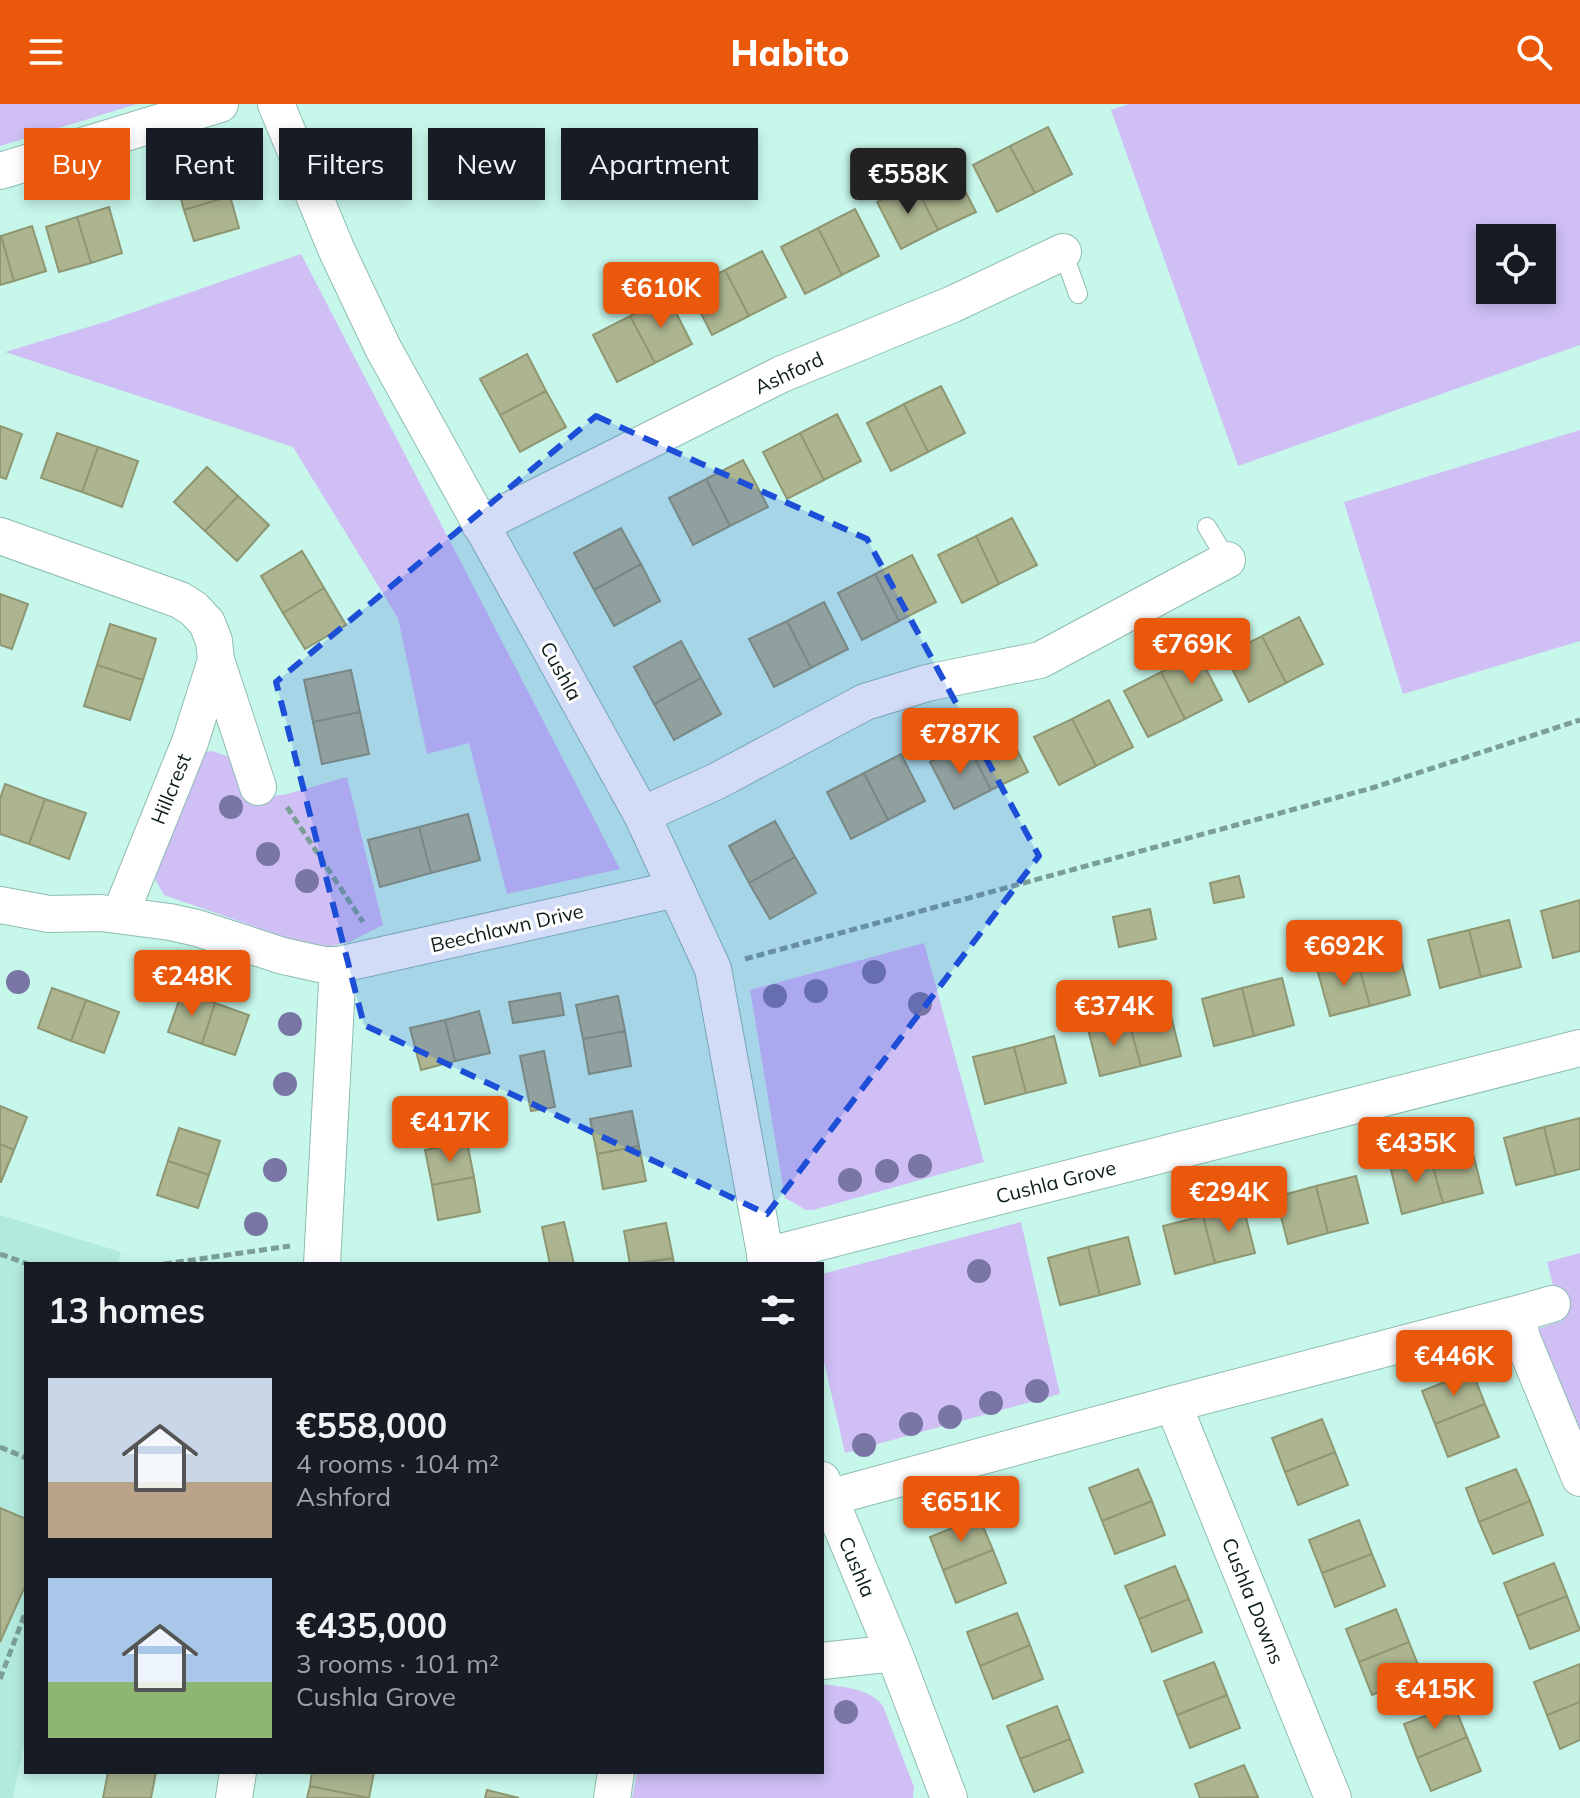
<!DOCTYPE html>
<html lang="en">
<head>
<meta charset="utf-8">
<style>
	body { margin:0; font-family:Mulish,sans-serif; background:#242831; color:#f1f3f6; height:100vh; display:flex; flex-direction:column; font-size:30px; white-space:nowrap }
	* { box-sizing:border-box; margin:0 }
	p { font-size:26px; color:#9ea1a6 }
	.icon { flex:none; width:44px; height:44px; fill:none; stroke:currentColor; stroke-width:2; stroke-linecap:round; stroke-linejoin:round }
	.map { position:relative; flex:1; overflow:hidden }
	.details { position:absolute; left:24px; top:1158px; width:800px; height:512px; display:flex; flex-direction:column; background:#171b24; border-radius:0px; box-shadow:0 4px 12px #0003 }
	.details>* { flex:none }
	.banner { position:absolute; left:24px; top:24px; width:800px; height:72px; display:flex; gap:16px }
	.fabs { position:absolute; left:1476px; top:120px; display:grid; gap:16px }
	.fabs a { display:grid; place-items:center; width:80px; height:80px; border-radius:0px; background:#171b24; box-shadow:0 4px 12px #0003; font-size:40px }
	.price { position:absolute; translate:-50% -68px; padding:0 18px; border-radius:8px; background:#ea580c; color:#fff; font-size:26px; line-height:52px; filter:drop-shadow(0 2px 4px #0008) }
	.price::after { content:''; position:absolute; left:50%; top:48px; width:24px; height:18px; margin-left:-12px; background:inherit; clip-path:polygon(0 0,100% 0,50% 100%) }
	.price.selected { background:#222; color:#fff }
	ul { padding:0; list-style:none }
	li { display:flex; align-items:center; gap:24px; height:200px; padding:0 24px }
	li span { display:grid; place-items:center; flex:none; width:224px; height:160px; border-radius:0px; color:#555 }
	li>.icon { margin-inline-start:auto }
	span .icon { width:96px; height:96px; fill:#fffc; stroke-width:1 }
	li b { font-size:34px }
	h2 { display:flex; justify-content:space-between; align-items:center; height:96px; padding:0 24px; font-size:34px }
	.chip { padding:0 28px; border-radius:0px; background:#171b24; box-shadow:0 4px 12px #0003; font-size:28px; line-height:72px }
	.chip.selected { background:#ea580c; color:#fff }
	header { display:flex; justify-content:space-between; align-items:center; height:104px; padding:0 24px; background:#ea580c; color:#fff; font-size:36px; font-weight:800 }
	.map>svg:first-child { display:block }
	.built { fill:#b2ebdd }
	.green { fill:#cfbff5; fill-rule:evenodd }
	.building { fill:#acb590; stroke:#8e9672; stroke-width:2 }
	.lines { fill:none; stroke-linecap:round; stroke-linejoin:round }
	.lane-casing { stroke:#8ebcb1; stroke-width:20 }
	.street-casing { stroke:#8ebcb1; stroke-width:38 }
	.path { stroke:#7b9f97; stroke-width:5; stroke-dasharray:8 4; stroke-linecap:butt }
	.lane { stroke:#fff; stroke-width:18 }
	.street { stroke:#fff; stroke-width:36 }
	.tree { fill:#7976a5 }
	.marked { fill:#1d4ed8; fill-opacity:0.2; stroke:#1d4ed8; stroke-width:6; stroke-dasharray:16 10; stroke-linejoin:round }
	.labels { text-anchor:middle; stroke-width:6; stroke-linejoin:round; paint-order:stroke }
	.street-label { font-size:20px; fill:#0a1d19; stroke:#fff }
</style>
</head>
<body>
<header><svg class="icon" aria-label="menu" viewBox="0 0 24 24"><path d="M4 6h16M4 12h16M4 18h16"/></svg>Habito<svg class="icon" aria-label="search" viewBox="0 0 24 24"><circle cx="10" cy="10" r="6"/><path d="M15 15l6 6"/></svg></header>
<div class="map">
<svg width="1580" height="1694" viewBox="0 0 1580 1694">
	<rect width="100%" height="100%" fill="#c7f7eb"/>
	<path class="built" d="M0 1111 121 1148 118 1160H26V1630L13 1694H0Z"/>
	<path class="green" d="M0 0H137L0 42Z
		M1129 0H1580V241L1238 362 1111 6ZM1490 134H1542V186H1490Z
		M301 150 620 765 507 790 469 639 427 650 398 514 293 343 5 248 108 217Z
		M1580 326V537L1403 590 1344 398Z
		M212 647 233 654 254 695 287 690 347 673 383 821 349 838 319 845 164 791 155 775 157 765 204 648Z
		M924 839 984 1058 813 1106H806L785 1094 750 886Z
		M1021 1118 1060 1290 845 1349 822 1249V1170Z
		M1580 1149V1339L1534 1226 1562 1217 1547 1158Z
		M822 1580C842 1583 870 1584 883 1602L914 1683 913 1694H632L637 1668H822Z"/>
	<path class="building" d="M1048 23 1072 70 1035 89 1010 42Z
		M1010 42 1035 89 997 108 973 61Z
		M220 60 230 92 184 106 175 74Z
		M951 60 976 108 938 126 914 79Z
		M914 79 938 126 901 145 877 98Z
		M230 92 239 124 194 137 184 106Z
		M109 103 122 149 91 159 77 113Z
		M855 105 879 152 842 171 818 124Z
		M77 113 91 159 59 168 46 123Z
		M32 122 46 167 14 177 1 132Z
		M818 124 842 171 805 190 781 143Z
		M1 132 14 177 0 181V132Z
		M762 147 786 193 749 212 725 166Z
		M725 166 749 212 712 231 688 184Z
		M668 193 692 240 655 259 630 212Z
		M630 212 655 259 617 278 593 231Z
		M527 250 546 287 500 311 480 275Z
		M941 282 965 329 928 348 904 300Z
		M546 287 566 323 520 348 500 311Z
		M904 300 928 348 891 367 867 319Z
		M837 310 861 357 824 376 800 329Z
		M0 322 22 330 6 375 0 373Z
		M57 329 98 343 82 388 41 374Z
		M800 329 824 376 787 395 763 348Z
		M98 343 138 357 122 403 82 388Z
		M743 356 768 403 730 422 706 375Z
		M207 363 238 392 205 427 174 398Z
		M706 375 730 422 693 441 669 394Z
		M238 392 269 421 237 457 205 427Z
		M1012 414 1037 461 999 480 976 432Z
		M621 424 641 460 594 486 574 449Z
		M976 432 999 480 962 499 938 451Z
		M302 447 324 484 283 509 261 472Z
		M912 451 936 498 899 517 875 470Z
		M641 460 660 497 614 522 594 486Z
		M875 470 899 517 862 536 838 489Z
		M324 484 346 521 305 545 283 509Z
		M0 490 28 500 12 545 0 541Z
		M824 498 848 545 811 564 787 517Z
		M1299 513 1323 560 1286 579 1262 532Z
		M787 517 811 564 774 583 749 535Z
		M110 520 156 535 143 576 97 561Z
		M1262 532 1286 579 1249 598 1225 551Z
		M681 537 701 574 654 600 634 563Z
		M1198 549 1222 596 1185 615 1161 568Z
		M97 561 143 576 130 616 84 602Z
		M351 566 360 608 313 618 304 576Z
		M1161 568 1185 615 1148 633 1124 587Z
		M701 574 721 610 674 636 654 600Z
		M1109 596 1133 643 1096 662 1072 615Z
		M360 608 369 650 322 660 313 618Z
		M1072 615 1096 662 1059 681 1034 633Z
		M1004 620 1028 668 991 686 967 639Z
		M967 639 991 686 954 705 930 658Z
		M901 650 925 697 888 716 864 669Z
		M864 669 888 716 851 735 827 688Z
		M5 680 45 695 29 740 0 730V695Z
		M45 695 86 709 69 755 29 740Z
		M468 710 480 756 431 769 419 723Z
		M775 717 795 753 749 779 729 742Z
		M419 723 431 769 380 783 368 736Z
		M795 753 816 789 770 815 749 779Z
		M1239 772 1244 793 1214 799 1210 779Z
		M1580 796V847L1553 854 1541 807Z
		M1150 805 1156 835 1119 843 1113 813Z
		M1509 816 1521 863 1481 873 1469 826Z
		M1469 826 1481 873 1440 884 1428 836Z
		M1398 844 1410 891 1370 902 1357 855Z
		M1357 855 1370 902 1330 912 1317 865Z
		M1282 874 1294 921 1254 932 1242 884Z
		M52 884 86 896 71 937 38 924Z
		M1242 884 1254 932 1214 942 1202 895Z
		M182 888 215 899 202 940 168 928Z
		M560 889 564 911 513 919 509 898Z
		M618 892 625 927 583 935 576 901Z
		M86 896 119 908 104 949 71 937Z
		M215 899 249 911 235 951 202 940Z
		M1169 904 1181 952 1141 962 1128 915Z
		M479 907 490 949 455 957 445 916Z
		M1128 915 1141 962 1100 972 1088 925Z
		M445 916 455 957 421 966 410 924Z
		M625 927 631 962 589 970 583 935Z
		M1054 932 1066 979 1026 989 1014 943Z
		M1014 943 1026 989 985 1000 973 953Z
		M544 947 555 1003 531 1007 520 952Z
		M0 1002 27 1013 14 1046 0 1040Z
		M632 1007 639 1042 597 1050 590 1015Z
		M1580 1014V1065L1556 1071 1544 1023Z
		M1544 1023 1556 1071 1516 1081 1504 1034Z
		M179 1024 220 1037 209 1071 168 1057Z
		M467 1038 474 1073 432 1081 425 1046Z
		M0 1040 14 1046 1 1078H0Z
		M639 1042 646 1077 603 1085 597 1050Z
		M1471 1042 1483 1089 1443 1099 1430 1052Z
		M1430 1052 1443 1099 1402 1110 1390 1062Z
		M168 1057 209 1071 198 1104 157 1091Z
		M1356 1072 1368 1119 1328 1129 1316 1082Z
		M474 1073 480 1108 438 1116 432 1081Z
		M1316 1082 1328 1129 1288 1140 1276 1093Z
		M1243 1102 1255 1149 1215 1159 1203 1112Z
		M1203 1112 1215 1159 1175 1170 1163 1122Z
		M564 1118 574 1160H550L542 1123Z
		M666 1119 673 1154 630 1160 624 1127Z
		M1128 1133 1140 1180 1100 1191 1088 1143Z
		M1088 1143 1100 1191 1060 1201 1048 1154Z
		M673 1154 674 1160H641Z
		M1472 1267 1485 1300 1435 1320 1422 1287Z
		M1485 1300 1499 1333 1448 1353 1435 1320Z
		M1322 1315 1335 1348 1285 1368 1272 1334Z
		M1335 1348 1348 1381 1298 1401 1285 1368Z
		M1138 1365 1152 1397 1102 1417 1089 1384Z
		M1516 1365 1530 1397 1479 1418 1466 1384Z
		M1152 1397 1165 1431 1115 1450 1102 1417Z
		M1530 1397 1543 1431 1493 1450 1479 1418Z
		M0 1404 26 1415V1480L0 1538Z
		M979 1413 993 1446 943 1466 930 1433Z
		M1359 1416 1372 1450 1322 1469 1309 1436Z
		M993 1446 1006 1479 956 1499 943 1466Z
		M1372 1450 1385 1482 1335 1503 1322 1469Z
		M1554 1459 1567 1492 1517 1512 1504 1479Z
		M1175 1462 1189 1495 1139 1515 1125 1482Z
		M1567 1492 1580 1526 1530 1545 1517 1512Z
		M1189 1495 1202 1528 1152 1548 1139 1515Z
		M1396 1505 1409 1538 1359 1558 1346 1525Z
		M1017 1509 1030 1541 980 1562 967 1528Z
		M1409 1538 1422 1571 1372 1591 1359 1558Z
		M1030 1541 1043 1575 993 1595 980 1562Z
		M1214 1558 1227 1591 1177 1611 1164 1577Z
		M1580 1560V1598L1547 1611 1534 1578Z
		M1227 1591 1240 1624 1190 1644 1177 1611Z
		M1580 1598V1636L1560 1645 1547 1611Z
		M1454 1601 1467 1633 1417 1654 1404 1620Z
		M1057 1602 1070 1635 1020 1655 1007 1622Z
		M1467 1633 1481 1667 1431 1687 1417 1654Z
		M1070 1635 1083 1668 1034 1688 1020 1655Z
		M1244 1661 1258 1693 1200 1694 1195 1680Z
		M108 1668H156L151 1694H103Z
		M312 1668H374L369 1694 310 1682Z
		M310 1682 369 1694H307Z
		M487 1686 519 1694H485Z"/>
	<g class="lines">
		<defs>
			<path id="lane" d="M1063 148 1078 190
				M1207 423 1227 456"/>
			<path id="street" d="M276 0 337 147 383 244 642 711 713 865 767 1160
				M0 67 220 0
				M480 421 782 270 953 200 1063 148
				M0 432 180 496 194 505 207 519 214 537 216 556 190 638 120 811
				M216 556 258 683
				M642 711 717 677 865 598 927 579 1040 556 1227 456
				M0 801 49 810 101 809 170 818 197 824 283 852 324 861H338L676 785
				M765 1152 1580 944
				M322 1160 338 861
				M1517 1210 1552 1200
				M1173 1300 1333 1694
				M822 1376 894 1549 949 1694
				M828 1394 1173 1300 1517 1210 1522 1234 1580 1374
				M822 1557 894 1549
				M234 1694 238 1668
				M612 1694 616 1668"/>
		</defs>
		<use href="#lane" class="lane-casing"/>
		<use href="#street" class="street-casing"/>
		<path class="path" d="M287 703 363 818
			M745 855 1372 684 1580 616
			M0 1150 28 1160
			M164 1160 290 1142
			M0 1343 26 1354
			M0 1575 26 1507"/>
		<use href="#lane" class="lane"/>
		<use href="#street" class="street"/>
	</g>
	<g class="tree">
		<circle cx="231" cy="703" r="12"/>
		<circle cx="268" cy="750" r="12"/>
		<circle cx="307" cy="777" r="12"/>
		<circle cx="874" cy="868" r="12"/>
		<circle cx="18" cy="878" r="12"/>
		<circle cx="816" cy="887" r="12"/>
		<circle cx="775" cy="892" r="12"/>
		<circle cx="920" cy="900" r="12"/>
		<circle cx="290" cy="920" r="12"/>
		<circle cx="285" cy="980" r="12"/>
		<circle cx="920" cy="1062" r="12"/>
		<circle cx="275" cy="1066" r="12"/>
		<circle cx="887" cy="1067" r="12"/>
		<circle cx="850" cy="1076" r="12"/>
		<circle cx="256" cy="1120" r="12"/>
		<circle cx="979" cy="1167" r="12"/>
		<circle cx="1037" cy="1287" r="12"/>
		<circle cx="991" cy="1299" r="12"/>
		<circle cx="950" cy="1313" r="12"/>
		<circle cx="911" cy="1320" r="12"/>
		<circle cx="864" cy="1341" r="12"/>
		<circle cx="846" cy="1608" r="12"/>
	</g>
	<path class="marked" d="M596 312 867 435 1039 752 767 1110 364 921 276 578Z"/>
	<g class="labels">
		<g class="street-label">
			<text transform="translate(789 269) rotate(-25)" y="7">Ashford</text>
			<text transform="translate(561 567) rotate(61)" y="7">Cushla</text>
			<text transform="translate(171 685) rotate(-68)" y="7">Hillcrest</text>
			<text transform="translate(507 824) rotate(-13)" y="7">Beechlawn Drive</text>
			<text transform="translate(1056 1078) rotate(-14)" y="7">Cushla Grove</text>
			<text transform="translate(857 1463) rotate(67)" y="7">Cushla</text>
			<text transform="translate(1253 1497) rotate(68)" y="7">Cushla Downs</text>
		</g>
	</g>
</svg>
<div class="fabs">
<a><svg class="icon" aria-label="locate" viewBox="0 0 24 24"><circle cx="12" cy="12" r="6"/><path d="M12 2v4M12 18v4M2 12h4M18 12h4"/></svg></a>
</div>
<b class="price selected" style="left:908px;top:112px">€558K</b>
<b class="price" style="left:661px;top:226px">€610K</b>
<b class="price" style="left:1192px;top:582px">€769K</b>
<b class="price" style="left:960px;top:672px">€787K</b>
<b class="price" style="left:1344px;top:884px">€692K</b>
<b class="price" style="left:192px;top:914px">€248K</b>
<b class="price" style="left:1114px;top:944px">€374K</b>
<b class="price" style="left:450px;top:1060px">€417K</b>
<b class="price" style="left:1416px;top:1081px">€435K</b>
<b class="price" style="left:1229px;top:1130px">€294K</b>
<b class="price" style="left:1454px;top:1294px">€446K</b>
<b class="price" style="left:961px;top:1440px">€651K</b>
<b class="price" style="left:1435px;top:1627px">€415K</b>
<div class="banner">
<a class="chip selected">Buy</a>
<a class="chip">Rent</a>
<a class="chip">Filters</a>
<a class="chip">New</a>
<a class="chip">Apartment</a>
</div>
<section class="details">
<h2>13 homes<svg class="icon" aria-label="filters" viewBox="0 0 24 24"><path d="M4 7h16M4 17h16"/><circle cx="9" cy="7" r="2"/><circle cx="15" cy="17" r="2"/></svg></h2>
<ul>
<li><span style="background:linear-gradient(#c9d6e8 65%,#b9a48a 0)"><svg class="icon" aria-label="home" viewBox="0 0 24 24"><path d="M3 11l9-7 9 7M6 9v11h12V9"/></svg></span><div><b>€558,000</b><p>4 rooms · 104 m²</p><p>Ashford</p></div></li>
<li><span style="background:linear-gradient(#a9c7e8 65%,#8fb573 0)"><svg class="icon" aria-label="home" viewBox="0 0 24 24"><path d="M3 11l9-7 9 7M6 9v11h12V9"/></svg></span><div><b>€435,000</b><p>3 rooms · 101 m²</p><p>Cushla Grove</p></div></li>
</ul>
</section>
</div>
</body>
</html>
